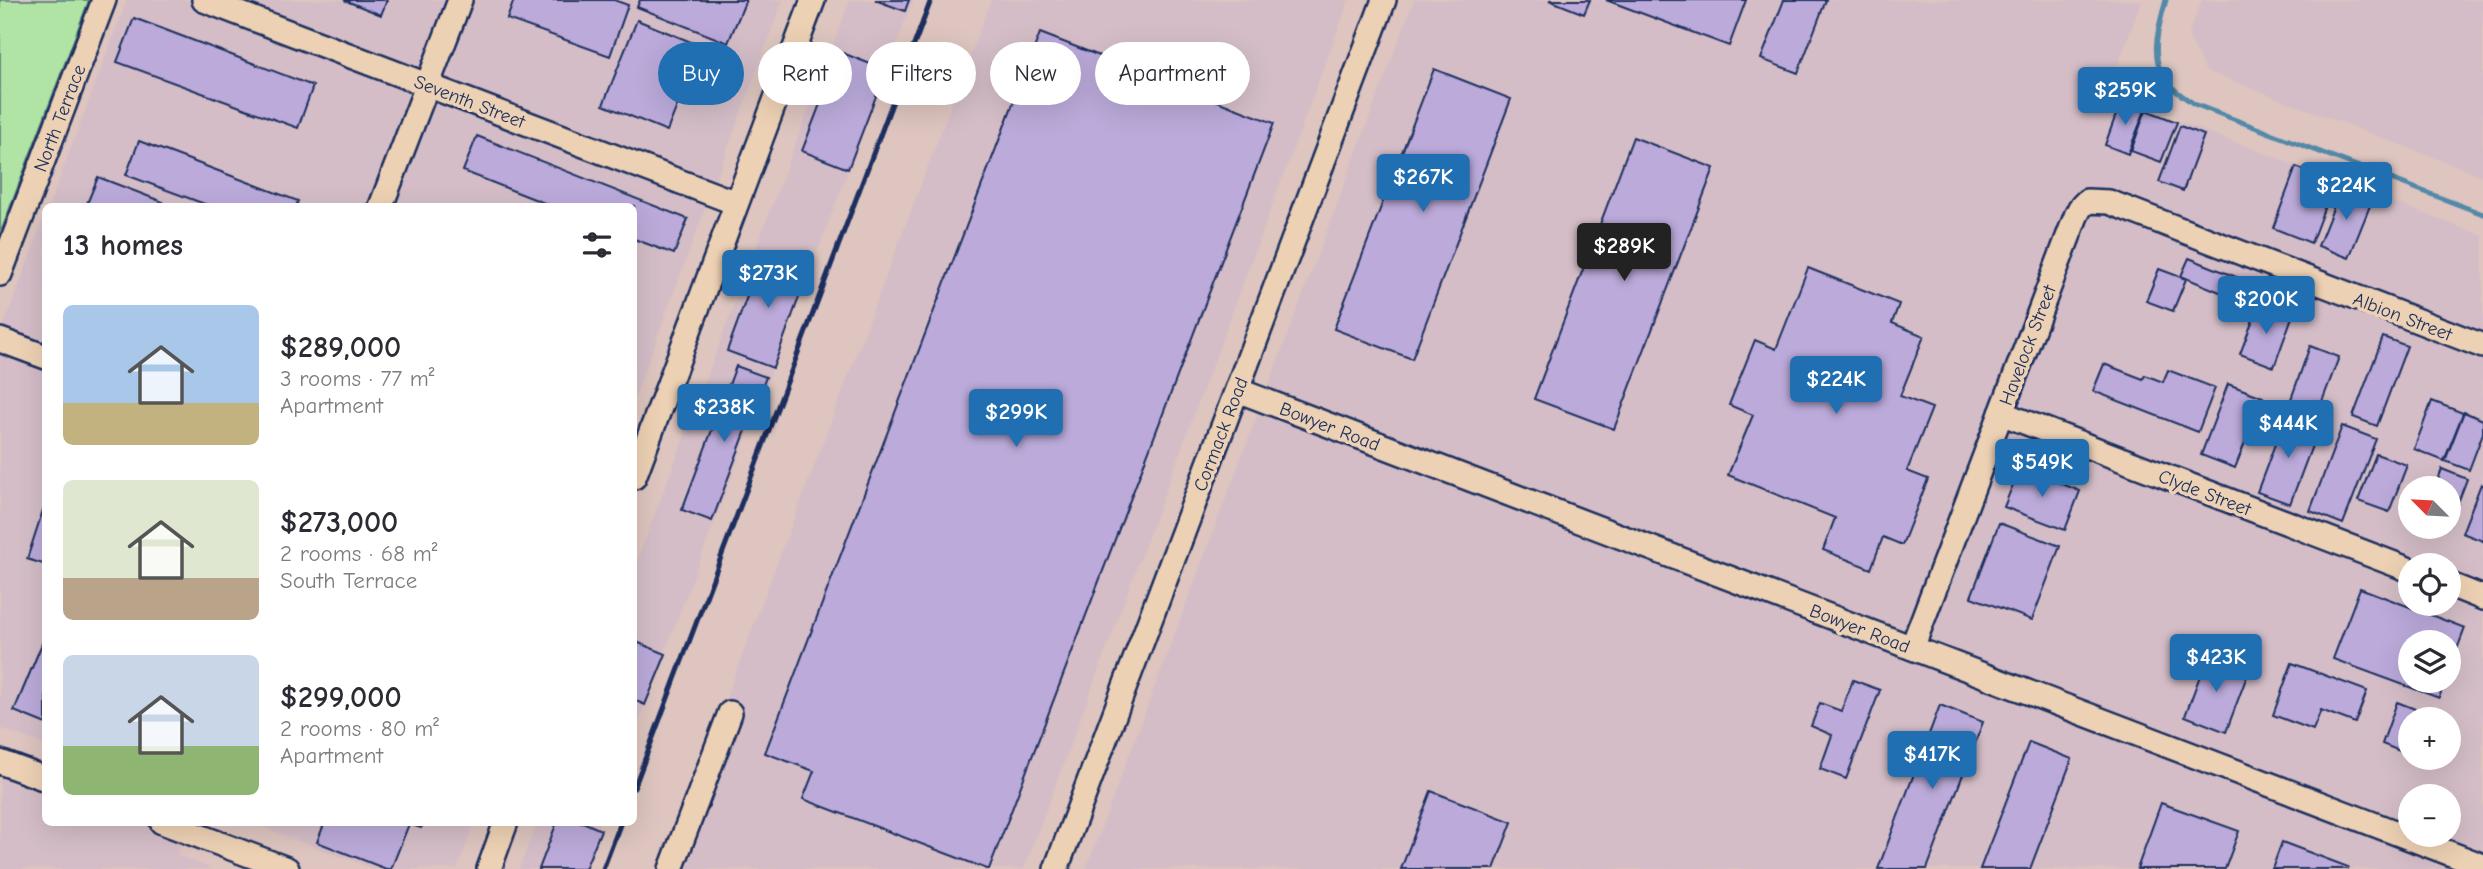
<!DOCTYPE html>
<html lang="en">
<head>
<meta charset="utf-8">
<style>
	body { margin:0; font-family:"Comic Neue",sans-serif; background:#f2f2f3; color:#2b2b33; height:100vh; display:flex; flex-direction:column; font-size:26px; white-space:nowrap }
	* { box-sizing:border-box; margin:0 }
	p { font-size:23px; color:#7c7c81 }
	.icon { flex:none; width:38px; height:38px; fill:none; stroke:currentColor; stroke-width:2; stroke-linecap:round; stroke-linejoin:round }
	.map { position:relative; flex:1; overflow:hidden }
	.side { position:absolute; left:42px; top:203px; width:595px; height:623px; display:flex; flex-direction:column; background:#fff; border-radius:10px; box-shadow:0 7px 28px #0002 }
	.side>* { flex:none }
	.banner { position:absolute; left:658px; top:42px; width:665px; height:63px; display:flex; gap:14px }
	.needle { width:46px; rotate:294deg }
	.tools { position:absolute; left:2398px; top:476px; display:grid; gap:14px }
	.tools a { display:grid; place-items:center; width:63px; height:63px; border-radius:50%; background:#fff; box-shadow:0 7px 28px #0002; font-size:35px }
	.price { position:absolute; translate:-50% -60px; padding:0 16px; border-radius:7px; background:#1f6fb2; color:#fff; font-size:23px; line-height:46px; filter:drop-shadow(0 2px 4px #0008) }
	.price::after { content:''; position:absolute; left:50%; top:42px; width:21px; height:16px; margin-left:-10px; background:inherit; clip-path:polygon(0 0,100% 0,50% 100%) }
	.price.selected { background:#222; color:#fff }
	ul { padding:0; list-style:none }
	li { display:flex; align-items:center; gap:21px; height:175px; padding:0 21px }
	li span { display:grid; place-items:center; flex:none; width:196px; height:140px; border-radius:10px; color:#555 }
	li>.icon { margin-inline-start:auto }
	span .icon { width:84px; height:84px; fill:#fffc; stroke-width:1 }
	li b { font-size:30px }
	h2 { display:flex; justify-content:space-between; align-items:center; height:84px; padding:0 21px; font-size:30px }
	.pill { padding:0 24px; border-radius:32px; background:#fff; box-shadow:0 7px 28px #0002; font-size:24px; line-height:63px }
	.pill.selected { background:#1f6fb2; color:#fff }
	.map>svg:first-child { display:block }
	.built { fill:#d4bdc7; fill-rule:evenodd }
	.green { fill:#b0e4a5; stroke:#668a82; stroke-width:2 }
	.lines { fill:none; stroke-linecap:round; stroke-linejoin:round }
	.stream { stroke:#5389a8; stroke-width:5 }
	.building { fill:#bbaada; stroke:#1b2f5e; stroke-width:2 }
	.minor-casing { stroke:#1b2f5e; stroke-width:28 }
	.minor { stroke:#edd1b4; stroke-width:23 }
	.rail { stroke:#1b2f5e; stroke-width:5 }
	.labels { text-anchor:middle; stroke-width:7; stroke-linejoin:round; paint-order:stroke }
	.street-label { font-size:19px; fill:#1b2f5e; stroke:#edd1b4 }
</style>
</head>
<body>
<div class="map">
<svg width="2483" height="869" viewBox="0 0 2483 869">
	<rect width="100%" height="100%" fill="#dec5bf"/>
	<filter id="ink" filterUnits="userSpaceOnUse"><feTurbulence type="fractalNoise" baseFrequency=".0143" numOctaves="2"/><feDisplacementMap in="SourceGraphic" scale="14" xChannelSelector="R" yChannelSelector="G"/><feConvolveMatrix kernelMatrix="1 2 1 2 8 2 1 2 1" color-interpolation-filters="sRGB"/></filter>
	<g filter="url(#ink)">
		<path class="built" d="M127 0H783L634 399V206H49Z
			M850 0H913L634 733V569Z
			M991 0H1349L1024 869H661Z
			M1414 0H2142L2107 94 2483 236V869H1086ZM2410 488H2448V527H2410ZM2410 565H2448V604H2410ZM2410 642H2448V681H2410ZM2410 719H2448V758H2410ZM2410 796H2448V835H2410Z
			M2202 0H2483V176L2206 71 2188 35Z
			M45 215V745L0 728V335Z
			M0 762 45 779 46 822 162 823 185 831 177 855 212 869H0Z
			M251 823H474L457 869H374Z
			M537 823H599L582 869H519Z"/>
		<path class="green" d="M0 0H89L0 234Z"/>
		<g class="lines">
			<path class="stream" d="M2166 0C2158 28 2147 63 2171 86 2177 93 2186 98 2194 104L2483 214"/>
		</g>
		<path class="building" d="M344 0H387L381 15Z
			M514 0H614L628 5 610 56 507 19Z
			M640 0H746L728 43 637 7Z
			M875 0H909L905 11Z
			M1549 0H1590L1584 14Z
			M1606 0H1746L1729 46Z
			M1784 0H1826L1798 73 1761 59Z
			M134 18 313 86 298 128 117 62Z
			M637 20 701 46 667 131 603 105Z
			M1040 33 1274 123 1004 830 989 869H987L803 799 814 771 765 753Z
			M840 52 886 70 848 169 802 151Z
			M1434 69 1511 99 1412 359 1334 329Z
			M2121 101 2145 110 2128 154 2105 145Z
			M2146 110 2177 122 2161 162 2131 151Z
			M2180 126 2204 135 2183 191 2159 182Z
			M477 136 688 219 674 254 634 239V206H552L463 171Z
			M1633 137 1714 168 1614 429 1534 399Z
			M139 141 298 201 296 206H210L126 175Z
			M2296 167 2334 182 2311 243 2273 228Z
			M98 177 163 202 161 206H86Z
			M2342 186 2373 198 2349 258 2318 246Z
			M763 253 809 270 773 368 727 351Z
			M2189 258 2259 286 2251 305 2181 276Z
			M1808 268 1899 304 1892 323 1924 336 1900 396 1932 408 1907 471 1928 479 1902 545 1883 537 1871 569 1823 550 1835 518 1728 475 1753 415 1729 405 1755 340 1776 349Z
			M2159 269 2186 279 2173 311 2146 301Z
			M2259 304 2292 317 2274 367 2240 354Z
			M2383 337 2407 346 2377 426 2353 417Z
			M2310 346 2339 357 2318 412 2290 402Z
			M2104 364 2143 379 2145 375 2163 382 2168 370 2215 388 2198 432 2093 391Z
			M736 366 766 377 712 521 682 510Z
			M2228 384 2263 397 2235 468 2201 455Z
			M2432 401 2463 413 2444 461 2414 449Z
			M2464 412 2483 420V433L2469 470 2445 461Z
			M2286 415 2319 427 2290 504 2257 492Z
			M2342 426 2376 439 2343 524 2310 511Z
			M2376 454 2407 465 2389 512 2358 501Z
			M2020 467 2080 491 2065 530 2004 507Z
			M2442 469 2467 479 2449 526 2448 488H2435Z
			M2481 484 2483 485V541L2462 533Z
			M43 510 46 511V565L27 559Z
			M1999 523 2060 546 2032 620 1971 597Z
			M2360 588 2465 628 2448 673V642H2410V681H2445L2439 698 2333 659Z
			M46 634V724L14 711Z
			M634 641 666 654 645 705 634 700Z
			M2207 657 2248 673 2226 732 2185 716Z
			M2292 663 2367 691 2355 723 2321 710 2313 730 2273 715Z
			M1853 680 1880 690 1846 779 1820 769 1832 735 1811 726 1820 703 1841 711Z
			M2397 702 2423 712 2420 719H2410V746L2407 754 2382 744Z
			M1940 705 1983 722 1927 869H1878Z
			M2029 742 2072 759 2030 869H1980Z
			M1431 791 1512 822 1494 869H1401Z
			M2161 803 2239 831 2225 869H2137Z
			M325 822H424L421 828 409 824 391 869H386L317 842Z
			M557 822H583L601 830 585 869H539Z
			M2282 842 2348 867 2347 869H2272Z"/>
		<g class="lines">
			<defs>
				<path id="minor" d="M204 0 736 203
					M381 206 460 0
					M0 274 104 0
					M0 340 46 357
					M1237 390 2483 866
					M2001 413 2410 570
					M634 477 813 0
					M2448 584 2483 598
					M1912 648 2076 216 2080 208 2087 201 2109 202 2483 346
					M0 762 46 779
					M162 822 287 869
					M489 869 506 822
					M671 869 730 713
					M1056 869 1384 0"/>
			</defs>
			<use href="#minor" class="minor-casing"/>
			<use href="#minor" class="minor"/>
			<path class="rail" d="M634 788 931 0
				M603 869 621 822"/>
		</g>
	</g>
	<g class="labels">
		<g class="street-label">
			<text transform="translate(470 101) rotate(21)" y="7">Seventh Street</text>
			<text transform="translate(59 118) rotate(-69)" y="7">North Terrace</text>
			<text transform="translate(2403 316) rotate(21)" y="7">Albion Street</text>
			<text transform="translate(2027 345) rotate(-69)" y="7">Havelock Street</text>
			<text transform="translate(1330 426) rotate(21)" y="7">Bowyer Road</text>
			<text transform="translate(1220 434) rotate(-69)" y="7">Cormack Road</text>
			<text transform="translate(2205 492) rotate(21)" y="7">Clyde Street</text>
			<text transform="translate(1860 628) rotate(21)" y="7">Bowyer Road</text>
		</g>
	</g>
</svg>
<div class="tools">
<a><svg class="needle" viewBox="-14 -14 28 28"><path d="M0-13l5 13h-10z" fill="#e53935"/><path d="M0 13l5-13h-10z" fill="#7c7c81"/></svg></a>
<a><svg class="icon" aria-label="locate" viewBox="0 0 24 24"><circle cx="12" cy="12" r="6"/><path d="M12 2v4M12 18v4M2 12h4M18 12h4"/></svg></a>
<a><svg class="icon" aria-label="layers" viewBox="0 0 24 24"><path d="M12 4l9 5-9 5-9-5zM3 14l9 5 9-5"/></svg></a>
<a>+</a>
<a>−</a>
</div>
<b class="price" style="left:2125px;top:127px">$259K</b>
<b class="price" style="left:1423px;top:214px">$267K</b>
<b class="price" style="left:2346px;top:222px">$224K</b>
<b class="price selected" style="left:1624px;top:283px">$289K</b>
<b class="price" style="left:768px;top:310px">$273K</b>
<b class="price" style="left:2266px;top:336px">$200K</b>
<b class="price" style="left:1836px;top:416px">$224K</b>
<b class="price" style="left:724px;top:444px">$238K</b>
<b class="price" style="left:1016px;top:449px">$299K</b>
<b class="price" style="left:2288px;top:460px">$444K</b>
<b class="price" style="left:2042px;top:499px">$549K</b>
<b class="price" style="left:2216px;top:694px">$423K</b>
<b class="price" style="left:1932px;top:791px">$417K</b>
<div class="banner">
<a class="pill selected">Buy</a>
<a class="pill">Rent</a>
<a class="pill">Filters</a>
<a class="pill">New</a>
<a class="pill">Apartment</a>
</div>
<section class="side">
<h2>13 homes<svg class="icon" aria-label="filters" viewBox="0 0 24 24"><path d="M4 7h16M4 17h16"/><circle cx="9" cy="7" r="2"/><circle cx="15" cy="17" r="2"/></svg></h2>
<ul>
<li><span style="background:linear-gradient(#a9c7e8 70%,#c2b280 0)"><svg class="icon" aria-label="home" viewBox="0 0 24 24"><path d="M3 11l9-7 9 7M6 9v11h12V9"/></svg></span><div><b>$289,000</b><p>3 rooms · 77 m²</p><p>Apartment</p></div></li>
<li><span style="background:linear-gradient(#dfe7d0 70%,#b9a48a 0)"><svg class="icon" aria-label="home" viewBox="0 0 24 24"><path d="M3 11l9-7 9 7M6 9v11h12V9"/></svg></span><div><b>$273,000</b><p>2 rooms · 68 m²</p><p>South Terrace</p></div></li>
<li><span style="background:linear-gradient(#c9d6e8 65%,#8fb573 0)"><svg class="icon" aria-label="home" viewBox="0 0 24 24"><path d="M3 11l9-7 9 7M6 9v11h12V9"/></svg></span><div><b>$299,000</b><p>2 rooms · 80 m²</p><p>Apartment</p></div></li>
</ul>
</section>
</div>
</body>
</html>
